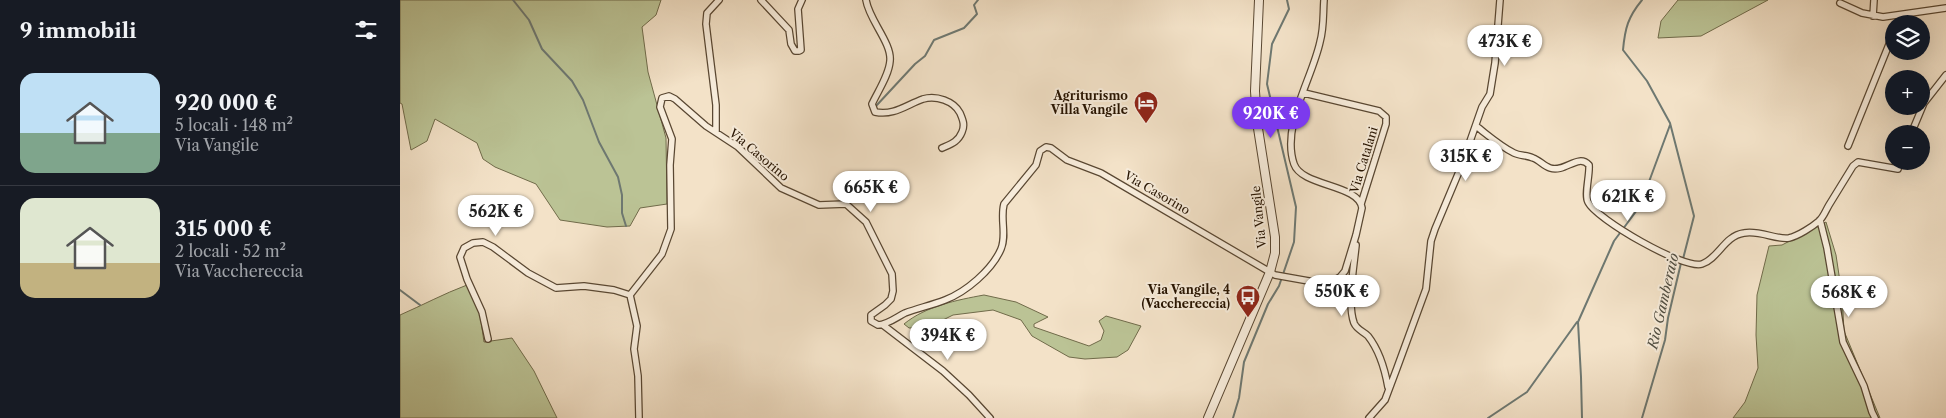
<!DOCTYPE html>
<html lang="it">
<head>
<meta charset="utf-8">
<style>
	body { margin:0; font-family:"Libre Caslon Text",serif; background:#242831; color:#f1f3f6; height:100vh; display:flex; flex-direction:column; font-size:19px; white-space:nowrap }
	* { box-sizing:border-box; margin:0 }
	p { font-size:16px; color:#9ea1a6 }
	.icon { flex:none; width:28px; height:28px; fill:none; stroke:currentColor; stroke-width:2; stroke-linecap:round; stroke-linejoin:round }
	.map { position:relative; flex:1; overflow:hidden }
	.panel { display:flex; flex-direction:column; background:#171b24; width:400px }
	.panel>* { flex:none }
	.controls { position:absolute; left:1485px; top:15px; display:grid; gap:10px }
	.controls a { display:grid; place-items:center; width:45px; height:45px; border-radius:50%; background:#171b24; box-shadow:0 5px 20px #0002; font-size:25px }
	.price { position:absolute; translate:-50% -42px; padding:0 11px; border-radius:18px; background:#fff; color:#222; font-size:16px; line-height:32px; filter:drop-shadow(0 1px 2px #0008) }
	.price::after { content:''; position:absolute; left:50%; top:30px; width:15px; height:11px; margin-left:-8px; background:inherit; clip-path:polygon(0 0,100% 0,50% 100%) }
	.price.active { background:#7c3aed; color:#fff }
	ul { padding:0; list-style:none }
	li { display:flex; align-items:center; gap:15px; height:125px; padding:0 20px }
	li+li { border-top:1px solid #363941 }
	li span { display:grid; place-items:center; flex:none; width:140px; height:100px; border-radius:15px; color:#555 }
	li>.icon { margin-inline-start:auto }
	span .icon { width:60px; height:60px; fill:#fffc; stroke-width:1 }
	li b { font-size:21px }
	h2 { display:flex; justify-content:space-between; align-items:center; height:60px; padding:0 20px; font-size:21px }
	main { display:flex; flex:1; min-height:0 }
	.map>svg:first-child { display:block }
	.green { fill:#bbc395; stroke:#706b4a }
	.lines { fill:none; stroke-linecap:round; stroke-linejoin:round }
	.stream { stroke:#6e7871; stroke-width:2 }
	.minor-casing { stroke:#594732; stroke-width:8 }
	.tertiary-casing { stroke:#594732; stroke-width:10 }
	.minor { stroke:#f7ecdb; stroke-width:5.5 }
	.tertiary { stroke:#f7ecdb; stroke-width:8 }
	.labels { text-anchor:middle; stroke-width:4; stroke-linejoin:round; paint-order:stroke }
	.poi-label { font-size:12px; font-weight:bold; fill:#261300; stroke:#f7ecdb; text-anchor:end }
	.street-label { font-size:12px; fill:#261300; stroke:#f7ecdb }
	.water-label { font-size:14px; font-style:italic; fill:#504e42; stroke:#f7ecdb }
</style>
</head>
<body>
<main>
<section class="panel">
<h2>9 immobili<svg class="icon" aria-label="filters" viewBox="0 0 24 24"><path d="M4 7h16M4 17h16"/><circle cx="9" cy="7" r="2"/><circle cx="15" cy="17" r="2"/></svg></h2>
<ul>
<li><span style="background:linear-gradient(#bfe0f5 60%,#7fa58c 0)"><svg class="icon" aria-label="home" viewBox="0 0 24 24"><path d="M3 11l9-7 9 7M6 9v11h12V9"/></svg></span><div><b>920 000 €</b><p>5 locali · 148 m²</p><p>Via Vangile</p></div></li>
<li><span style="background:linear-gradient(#dfe7d0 65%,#c2b280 0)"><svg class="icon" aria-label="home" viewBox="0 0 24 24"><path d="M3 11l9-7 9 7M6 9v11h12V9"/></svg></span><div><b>315 000 €</b><p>2 locali · 52 m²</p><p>Via Vacchereccia</p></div></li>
</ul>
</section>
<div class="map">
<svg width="1546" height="418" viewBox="0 0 1546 418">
	<rect width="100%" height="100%" fill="#f3e2c8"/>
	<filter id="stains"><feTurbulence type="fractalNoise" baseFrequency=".004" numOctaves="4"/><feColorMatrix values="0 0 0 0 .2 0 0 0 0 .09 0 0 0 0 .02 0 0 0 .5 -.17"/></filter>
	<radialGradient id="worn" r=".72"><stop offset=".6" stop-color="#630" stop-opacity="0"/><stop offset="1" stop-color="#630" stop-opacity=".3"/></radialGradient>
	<path class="green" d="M0 0H261L256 15 242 27 248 72 266 138 267 204 240 208 230 226 207 227 160 220 136 184 95 167 83 159 77 143 35 119 27 141 11 150 2 104 0 103Z
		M1278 0H1368L1301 36 1258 38 1261 21Z
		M1426 222 1436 255 1442 295 1444 331 1480 418H1333L1345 402 1358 368 1356 335 1357 295 1369 246 1382 245Z
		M67 285 80 314 84 342 112 338 134 371 157 418H0V315C23 305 43 294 67 285Z
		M584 295 616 302 648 317 634 324V327L689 346 701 340 704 331 699 321 706 316 741 326 728 350 717 357 685 359 669 357 632 336 621 320 593 310 553 315 529 327 509 328 504 324C526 306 557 300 584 295Z"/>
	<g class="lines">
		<path class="stream" d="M113 0 129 20 142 49 172 81 183 100 199 142 218 177 222 195V213L226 226
			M1242 0C1228 17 1225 28 1223 50L1247 81 1270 123 1294 216 1283 259
			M476 106 515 64 525 56 534 40 564 28 577 14 574 5 578 0
			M0 290 20 305
			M833 418 839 398 844 362 868 304 879 286 894 242 896 207 867 84 872 44 889 9 887 0
			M1088 418 1127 392 1177 322
			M1182 418 1181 377 1178 322 1214 241 1240 206 1270 125
			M1242 418 1265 340 1268 318 1281 263"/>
		<defs>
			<path id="minor" d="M361 0 389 30 391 44 395 51H399L401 50 398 9 402 0
				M466 0C469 20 492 43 490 61 489 75 478 91 472 104L475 112C494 116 506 105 523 99 536 95 554 101 560 113 563 120 565 125 562 132 558 142 551 144 542 148
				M1440 3 1462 13 1483 17 1546 8
				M1473 16 1474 0
				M904 93 979 111 986 117V124L961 204
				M1076 126C1089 136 1100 146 1114 153 1120 156 1127 155 1133 158 1139 160 1144 166 1150 168 1165 173 1178 153 1189 165 1190 175 1184 195 1188 202 1196 219 1284 270 1302 264 1319 258 1324 236 1344 233 1360 230 1376 240 1389 238 1398 236 1412 227 1419 221 1423 218 1426 210 1429 205 1437 192 1445 179 1453 166L1458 162 1498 169 1500 161
				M316 132V105L306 24 307 13 319 0
				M1511 134 1524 103 1546 75
				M1448 146 1494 32
				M1420 220 1427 248 1443 342 1464 386 1472 412 1475 418
				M956 245C954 266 947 304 954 323 957 330 963 331 968 336 979 350 985 370 988 387
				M483 325 543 371 569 395 590 418
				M88 339 82 312 67 279 60 257 64 248 73 243 83 242 93 247 128 273 156 288 184 286 214 290 230 295
				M239 418 238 376 234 349 237 326 230 295 262 254 271 229 270 165 272 139 260 107 262 98 269 96 275 99 306 126 338 147 381 188 419 205 446 204 466 222 492 274 493 291 491 299 485 305 471 315V321L478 325C487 325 497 317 505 313 519 308 532 305 545 300 566 292 592 270 601 249 607 235 600 219 604 204L636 165 640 151 646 147 651 148 667 160 701 173 875 275 920 283 933 281 940 277 945 271 956 235 962 208C959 184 902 187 894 164 881 126 912 79 920 42 924 28 923 14 924 0
				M969 418 985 400 997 368 1026 289 1031 241 1035 229 1061 167 1082 107 1090 94 1095 63 1100 0"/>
			<path id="tertiary" d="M808 418 870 272 875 253V237L857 122 855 91 859 0"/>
		</defs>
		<use href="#minor" class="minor-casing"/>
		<use href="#tertiary" class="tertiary-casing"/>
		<use href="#minor" class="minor"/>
		<use href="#tertiary" class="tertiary"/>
	</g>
	<defs>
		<symbol id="hotel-pin" viewBox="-11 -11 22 30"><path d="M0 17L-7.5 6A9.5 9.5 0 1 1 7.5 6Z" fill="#8f2418" stroke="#f7ecdb"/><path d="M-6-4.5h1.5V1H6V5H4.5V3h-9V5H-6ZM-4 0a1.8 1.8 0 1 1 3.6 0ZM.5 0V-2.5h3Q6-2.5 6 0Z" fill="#fff"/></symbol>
		<symbol id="bus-pin" viewBox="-11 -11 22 30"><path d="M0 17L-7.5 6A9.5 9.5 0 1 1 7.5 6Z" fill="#8f2418" stroke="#f7ecdb"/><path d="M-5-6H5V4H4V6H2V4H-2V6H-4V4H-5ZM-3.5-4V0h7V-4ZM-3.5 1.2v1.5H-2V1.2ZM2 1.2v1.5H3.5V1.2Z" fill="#fff"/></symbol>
	</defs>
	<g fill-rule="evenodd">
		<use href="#hotel-pin" x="732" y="89" width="28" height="38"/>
		<use href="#bus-pin" x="834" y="283" width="28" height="38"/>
	</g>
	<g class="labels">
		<g class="poi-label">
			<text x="728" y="100">Agriturismo<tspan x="728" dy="14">Villa Vangile</tspan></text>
			<text x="830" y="294">Via Vangile, 4<tspan x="830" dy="14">(Vacchereccia)</tspan></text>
		</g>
		<g class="street-label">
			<text transform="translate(359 155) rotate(40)" y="4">Via Casorino</text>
			<text transform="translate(964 160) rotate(-73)" y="4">Via Catalani</text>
			<text transform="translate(757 193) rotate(30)" y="4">Via Casorino</text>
			<text transform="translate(859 217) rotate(-96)" y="4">Via Vangile</text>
		</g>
		<g class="water-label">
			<text transform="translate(1263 301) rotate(-77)" y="5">Rio Gamberaio</text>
		</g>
	</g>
	<rect width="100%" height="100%" filter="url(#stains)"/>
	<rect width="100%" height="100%" fill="url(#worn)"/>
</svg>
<div class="controls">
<a><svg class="icon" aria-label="layers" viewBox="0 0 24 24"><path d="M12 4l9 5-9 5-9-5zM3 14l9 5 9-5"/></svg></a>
<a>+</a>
<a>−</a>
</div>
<b class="price" style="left:1105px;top:67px">473K €</b>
<b class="price active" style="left:871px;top:139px">920K €</b>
<b class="price" style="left:1066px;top:182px">315K €</b>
<b class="price" style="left:471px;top:213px">665K €</b>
<b class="price" style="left:1228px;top:222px">621K €</b>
<b class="price" style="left:96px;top:237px">562K €</b>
<b class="price" style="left:942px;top:317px">550K €</b>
<b class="price" style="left:1449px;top:318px">568K €</b>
<b class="price" style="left:548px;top:361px">394K €</b>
</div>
</main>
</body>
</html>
